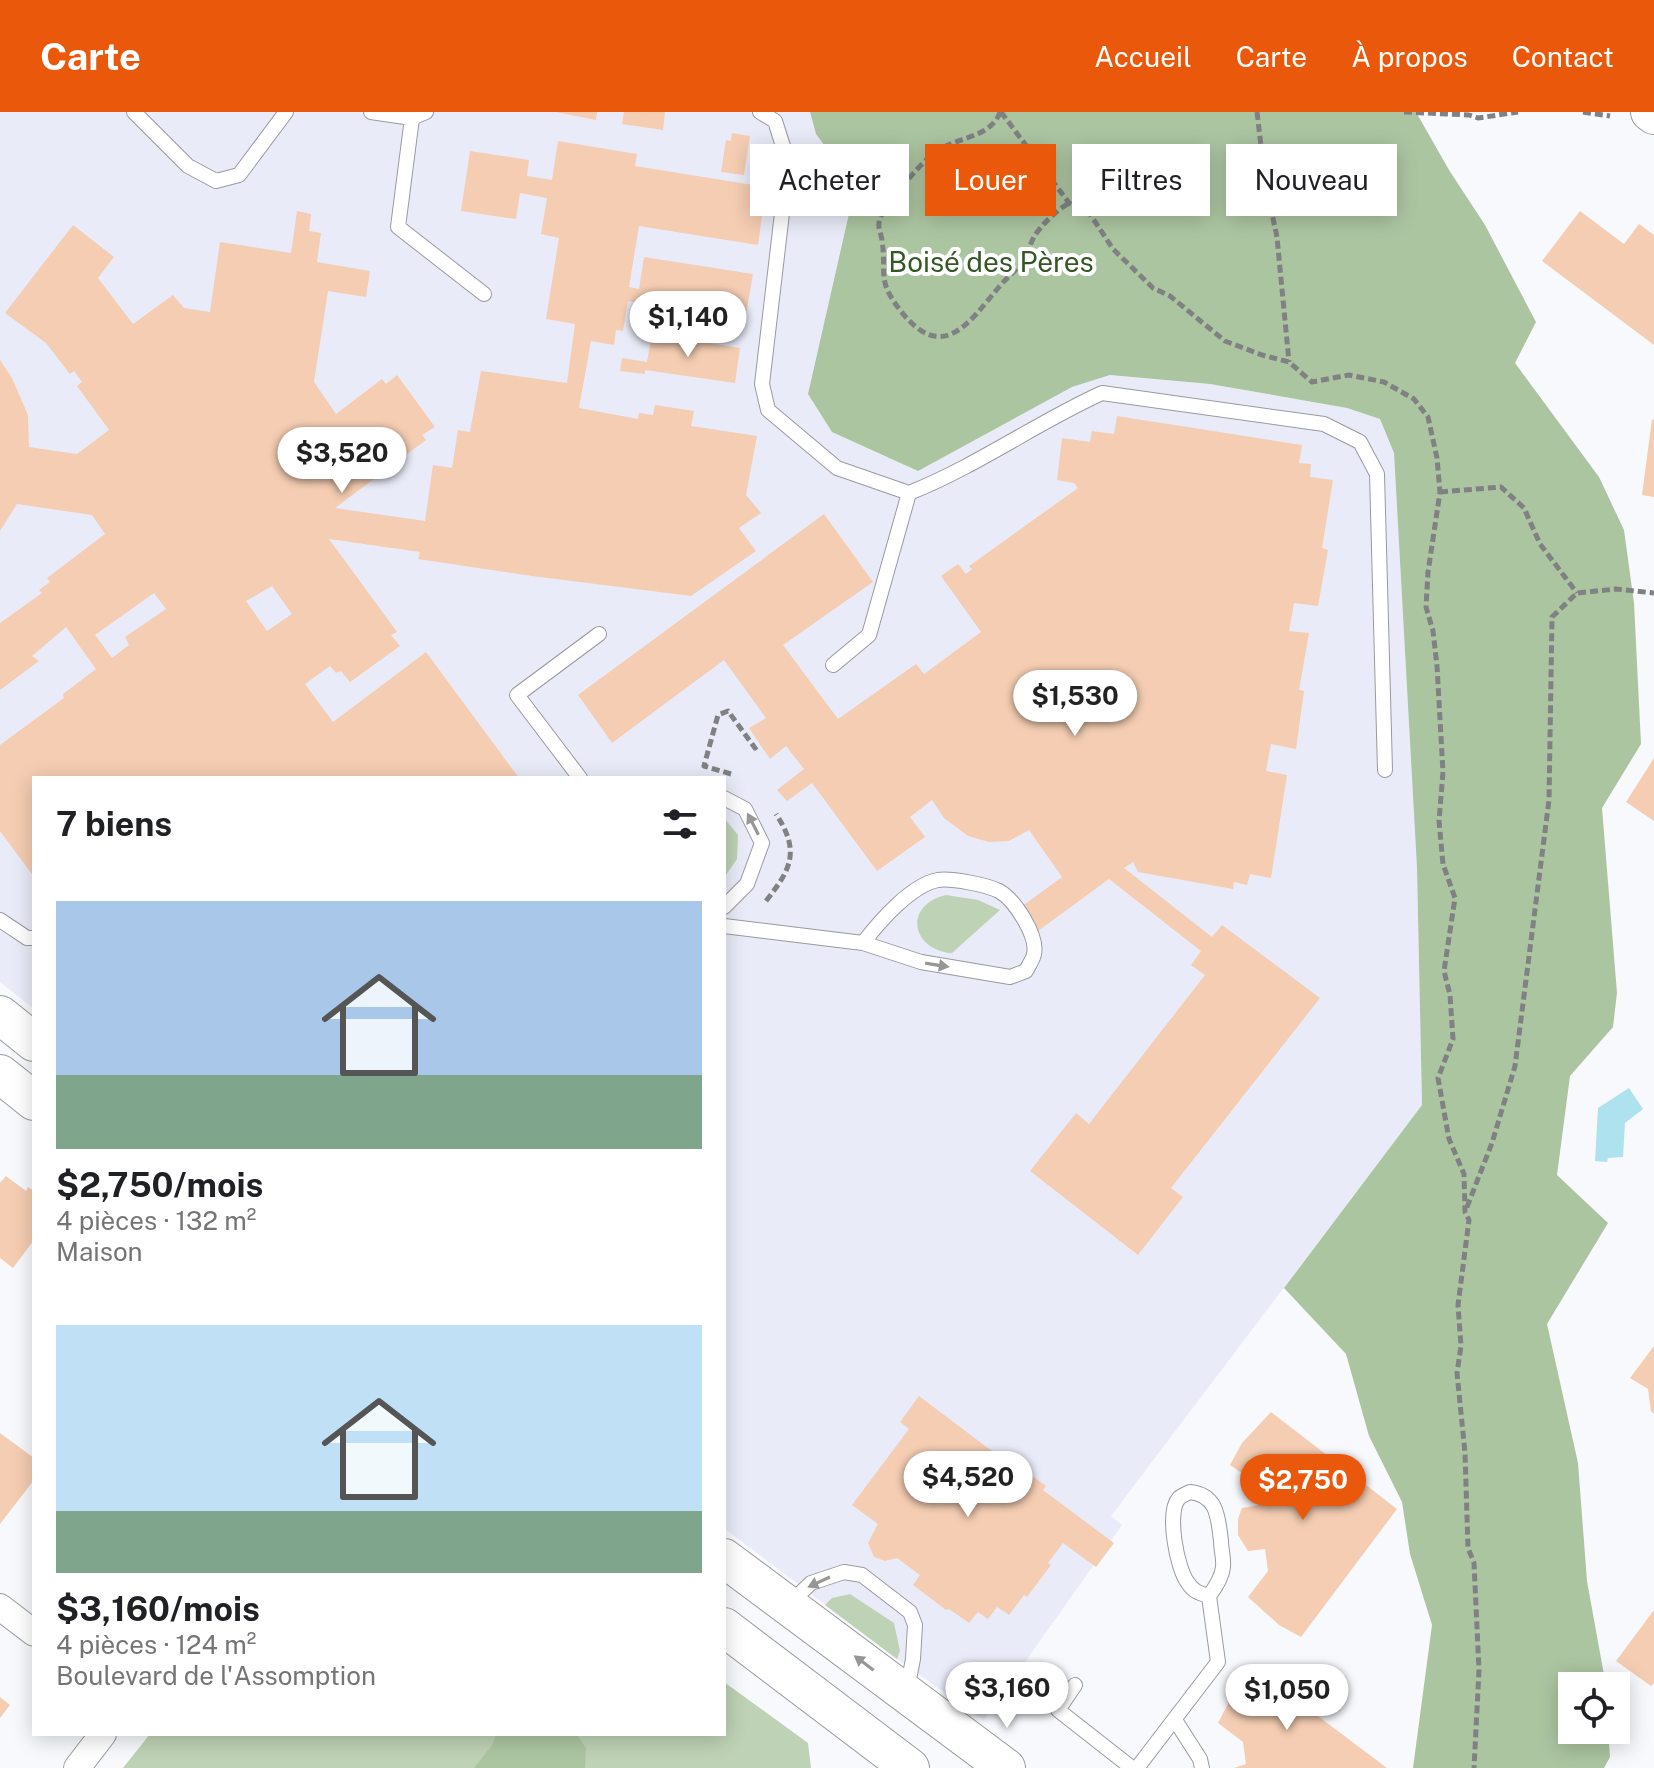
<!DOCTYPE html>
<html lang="fr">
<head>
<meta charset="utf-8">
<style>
	body { margin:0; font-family:"Public Sans",sans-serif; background:#f2f2f2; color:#202124; height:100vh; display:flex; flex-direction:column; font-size:30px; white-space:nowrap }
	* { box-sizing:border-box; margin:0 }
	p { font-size:26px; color:#757577 }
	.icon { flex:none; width:44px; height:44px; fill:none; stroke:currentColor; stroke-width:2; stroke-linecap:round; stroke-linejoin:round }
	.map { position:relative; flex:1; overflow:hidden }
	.details { position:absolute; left:32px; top:664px; width:694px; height:960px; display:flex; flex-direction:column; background:#fff; border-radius:0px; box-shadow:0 4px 20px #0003 }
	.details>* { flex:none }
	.hud { position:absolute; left:750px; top:32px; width:760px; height:72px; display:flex; gap:16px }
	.tools { position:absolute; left:1558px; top:1560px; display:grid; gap:16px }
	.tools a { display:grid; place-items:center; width:72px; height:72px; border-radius:0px; background:#fff; box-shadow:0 4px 20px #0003; font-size:40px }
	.price { position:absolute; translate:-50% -68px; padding:0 18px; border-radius:28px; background:#fff; color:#222; font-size:26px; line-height:52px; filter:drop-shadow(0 2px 4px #0008) }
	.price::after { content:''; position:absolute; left:50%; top:48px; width:24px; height:18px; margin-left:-12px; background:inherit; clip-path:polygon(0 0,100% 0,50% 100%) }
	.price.active { background:#ea580c; color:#fff }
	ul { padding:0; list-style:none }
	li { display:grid; align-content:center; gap:16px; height:424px; padding:0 24px }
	li span { display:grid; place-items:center; height:248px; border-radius:0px; color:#555 }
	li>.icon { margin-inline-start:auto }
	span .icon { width:144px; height:144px; fill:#fffc; stroke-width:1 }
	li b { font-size:34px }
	h2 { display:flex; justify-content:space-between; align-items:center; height:96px; padding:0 24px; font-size:34px }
	.tag { padding:0 28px; border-radius:0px; background:#fff; box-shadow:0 4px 20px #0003; font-size:28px; line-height:72px }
	.tag.active { background:#ea580c; color:#fff }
	header { display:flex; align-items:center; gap:48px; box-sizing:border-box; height:112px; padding:0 40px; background:#ea580c; color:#fff }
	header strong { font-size:38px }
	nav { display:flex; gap:44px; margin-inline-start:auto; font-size:28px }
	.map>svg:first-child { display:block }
	.built { fill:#e9ecf8 }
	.green { fill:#bed2b5 }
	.forest { fill:#acc5a1 }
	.water { fill:#ade2ee }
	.building { fill:#f4cdb2; fill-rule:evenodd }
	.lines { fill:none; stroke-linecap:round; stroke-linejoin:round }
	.lane-casing { stroke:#999a9e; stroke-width:16 }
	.street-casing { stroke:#999a9e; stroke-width:28 }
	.secondary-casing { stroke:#999a9e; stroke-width:40 }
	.path { stroke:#808183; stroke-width:5; stroke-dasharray:8 4; stroke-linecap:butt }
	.lane { stroke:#fff; stroke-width:14 }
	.street { stroke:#fff; stroke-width:26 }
	.secondary { stroke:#fff; stroke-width:38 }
	.oneway { fill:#969696 }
	.labels { text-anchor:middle; stroke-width:8; stroke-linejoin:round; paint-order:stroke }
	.park-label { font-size:28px; fill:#355725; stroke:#fff }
</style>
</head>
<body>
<header>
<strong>Carte</strong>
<nav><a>Accueil</a><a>Carte</a><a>À propos</a><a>Contact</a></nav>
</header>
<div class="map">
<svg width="1654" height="1656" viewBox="0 0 1654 1656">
	<rect width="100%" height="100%" fill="#f8f9fd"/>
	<path class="built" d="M0 0H810L816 22 855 75 808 282 1072 275 1110 263 1210 272 1347 296 1380 307 1394 341 1417 756 1422 993 1111 1404 1122 1413 984 1608 897 1547 724 1416V666H34V897L0 870Z"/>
	<path class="green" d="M724 706 738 723 737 747 724 766Z
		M946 783 978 788 1000 798 952 841C911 838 903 793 946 783Z
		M850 1482 894 1511 900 1539 897 1547 825 1493 832 1486Z
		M724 1570 808 1631 811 1656H123L150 1622H724Z"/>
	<path class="forest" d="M810 0H1416L1449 58 1485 113 1536 210 1515 251 1599 365 1624 418 1634 491 1641 632 1602 696 1617 881 1613 915 1570 964 1557 1063 1608 1111 1547 1212 1578 1351 1587 1469 1606 1574H1572V1618H1608L1610 1645 1604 1656H1413L1432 1513 1410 1442 1402 1390 1369 1324 1346 1242 1284 1176 1422 993 1417 756 1394 341 1380 307 1347 296 1210 272 1110 263 1072 275 918 359 832 320 808 282 855 75 816 22Z
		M496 1622H576L586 1636 585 1656H474L493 1632Z"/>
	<path class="water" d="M1629 976 1643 997 1625 1011 1623 1045 1608 1046 1607 1050 1595 1049 1598 996Z"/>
	<path class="building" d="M556 0H597L596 8Z
		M624 0H665L663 18 622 12Z
		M732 21 750 24 744 63 721 60 726 28 731 29Z
		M558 29 637 42 635 54 766 75 758 133 639 114 629 175 639 177 644 145 753 162 745 208 628 189 623 219 616 218 614 233 591 229 579 296 638 307 639 301 653 303 655 293 694 299 691 314 757 324 746 383 761 401 739 416 756 439 691 484 532 464 418 447 420 440 329 427 397 520 391 523 400 534 350 570 341 559 336 561 330 554 305 572 333 610 426 540 519 666H34V765L0 719V633L64 586 63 582 96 557 66 515 32 544 39 549 0 578V511L42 481 39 478 50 470 47 466 105 422 92 403 17 392 0 419V248L12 266 28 303 29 335 77 342 109 318 77 274 82 270 74 259 70 262 46 231 5 201 73 113 114 145 98 166 133 212 173 183 184 196 210 200 220 130 291 141 297 99 311 102 309 119 321 121 317 150 370 159 366 185 328 179 314 270 336 302 382 267 386 272 397 263 435 315 422 323 426 328 335 396 425 409 433 353 452 356 458 318 470 320 481 259 567 271 575 212 546 207 559 126 541 122 547 86 520 81 516 107 461 99 470 39 529 48 527 64 552 68ZM272 474 292 502 267 519 246 489ZM154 481 166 497 125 525 129 533 112 546 95 523Z
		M1580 99 1624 132 1639 112 1654 123V233L1542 149Z
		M652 222 740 236 735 271 645 258V262L620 259 622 246 647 250Z
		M1117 304 1302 333 1299 351 1311 352 1310 365 1333 368 1322 436 1328 438 1318 494 1294 491 1289 519 1309 521 1299 578 1304 579 1296 637 1271 632 1266 659 1287 663 1271 766 1250 762 1247 773 1234 770 1233 777 1138 760 1133 750 1124 756 1212 825 1222 813 1320 886 1171 1076 1183 1085 1138 1143 1030 1059 1076 1001 1089 1012 1205 863 1191 853 1201 839 1109 767 1038 819 1021 795 1062 765 1029 718 1009 729 989 730 968 724 944 706 932 688 910 705 925 725 877 759 812 671 787 689 777 678 804 657 786 634 770 647 749 616 766 606 724 548 612 631 578 583 824 402 873 470 783 533 838 607 916 552 924 562 981 520 941 464 958 452 966 462 972 457 969 454 1078 376 1074 371 1057 368 1062 326 1090 330 1092 319 1114 322Z
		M1652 307 1654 308V385L1642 383Z
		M1654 646V709L1626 690Z
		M6 1064 26 1079 28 1075 34 1079V1128L13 1156 0 1146V1071Z
		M1654 1234V1302L1651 1299 1648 1277 1630 1266Z
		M919 1284 1021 1361 1024 1358 1046 1374 1043 1378 1114 1431 1096 1455 1063 1431 1048 1451 1051 1453 1027 1485 1024 1483 1009 1503 997 1495 988 1507 978 1500 969 1511 949 1497 946 1498 913 1473 920 1463 897 1446 885 1449 874 1445 868 1431 878 1412 852 1393 909 1317 900 1310Z
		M1271 1300 1397 1397 1301 1525 1279 1513 1248 1485 1268 1459 1265 1437 1248 1439 1238 1423V1407L1242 1396 1259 1393 1256 1371 1230 1353 1242 1331Z
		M0 1321 34 1346V1368L0 1412Z
		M1654 1498V1571L1651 1574 1616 1549Z
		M1258 1559 1387 1656H1234L1246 1652 1243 1630 1218 1611 1229 1590Z
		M0 1585 10 1593 0 1606Z"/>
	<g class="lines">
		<defs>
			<path id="lane" d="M134 0 188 54 216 69 239 63 286 0
				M371 0 412 6 426 0
				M760 0 775 9 788 50 762 272 768 298 837 356 909 381C977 354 1036 311 1102 281L1324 312 1360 330 1377 362 1385 658
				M412 6 398 115 484 182
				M833 553 869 523 909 381
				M580 666 517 583 599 522
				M724 686 745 697 762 731 747 772 724 795
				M0 808 27 826H34
				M724 814 863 831 921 850 1010 865 1026 859C1028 854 1033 848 1034 842 1038 824 1015 788 999 779 987 773 952 766 938 768 911 773 879 810 863 831
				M1190 1380C1218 1383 1218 1406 1221 1429 1221 1437 1224 1447 1223 1455 1222 1466 1215 1476 1209 1484 1199 1481 1194 1480 1188 1471 1177 1457 1166 1400 1179 1386 1182 1383 1186 1382 1190 1380Z
				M789 1492 811 1471 844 1460 862 1463 910 1500 915 1513 913 1547 907 1578
				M1075 1573 1058 1598 1132 1656
				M1175 1608 1200 1647 1202 1656
				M1137 1656 1218 1550 1209 1484"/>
			<path id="street" d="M0 1495 34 1521
				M77 1656 103 1622"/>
			<path id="secondary" d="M1650 0 1654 3
				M0 903 34 930
				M0 962 34 989
				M724 1446 1006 1656
				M724 1515 910 1656"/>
		</defs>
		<use href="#lane" class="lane-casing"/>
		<use href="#street" class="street-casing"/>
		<use href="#secondary" class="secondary-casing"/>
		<path class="path" d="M1000 0C992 24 961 25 942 36 925 45 911 66 896 80 893 92 880 99 879 111 878 117 882 124 882 129 887 162 876 167 900 198 943 254 970 209 999 175 1007 165 1017 158 1024 148 1028 141 1030 132 1034 125 1041 113 1057 98 1069 91
			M1001 0 1069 91 1090 102 1113 137 1153 176 1170 184 1225 229 1262 243 1289 250 1312 270 1349 263 1384 270 1414 287 1428 305 1437 346 1440 380 1428 460 1426 495 1433 519 1437 554 1443 660 1439 709 1443 752 1455 786 1444 859 1450 883 1453 927 1438 966 1449 1027 1464 1062 1465 1100 1469 1108 1458 1193 1461 1234 1457 1261 1465 1341 1468 1436 1474 1451 1479 1558 1474 1656
			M1257 0 1261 34 1260 69 1269 88 1277 125 1289 250
			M1404 0 1469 3 1478 6 1518 0
			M1583 0 1610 4
			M1440 380 1501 375 1524 396 1540 432 1577 481
			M731 662 704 654 718 603 728 599 755 636 760 632
			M766 789C792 756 800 739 776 702
			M1467 1095 1492 1031 1515 954 1549 688 1552 505 1577 481 1616 477 1654 481"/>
		<use href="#lane" class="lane"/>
		<use href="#street" class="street"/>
		<use href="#secondary" class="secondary"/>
	</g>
	<defs><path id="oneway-solid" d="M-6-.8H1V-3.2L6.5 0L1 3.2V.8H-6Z" transform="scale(2)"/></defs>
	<g class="oneway">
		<use href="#oneway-solid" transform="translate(753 712) rotate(-117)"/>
		<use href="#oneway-solid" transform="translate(937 853) rotate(9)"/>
		<use href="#oneway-solid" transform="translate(819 1470) rotate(155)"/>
		<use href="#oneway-solid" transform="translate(864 1551) rotate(-143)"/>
	</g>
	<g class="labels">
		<g class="park-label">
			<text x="991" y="160">Boisé des Pères</text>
		</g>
	</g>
</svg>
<div class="tools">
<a><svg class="icon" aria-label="locate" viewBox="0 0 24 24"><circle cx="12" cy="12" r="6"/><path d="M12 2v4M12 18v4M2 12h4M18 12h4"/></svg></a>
</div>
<b class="price" style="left:688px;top:247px">$1,140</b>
<b class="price" style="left:342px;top:383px">$3,520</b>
<b class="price" style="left:1075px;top:626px">$1,530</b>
<b class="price" style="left:968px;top:1407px">$4,520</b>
<b class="price active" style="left:1303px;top:1410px">$2,750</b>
<b class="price" style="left:1007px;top:1618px">$3,160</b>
<b class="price" style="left:1287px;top:1620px">$1,050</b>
<div class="hud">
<a class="tag">Acheter</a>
<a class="tag active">Louer</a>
<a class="tag">Filtres</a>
<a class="tag">Nouveau</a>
</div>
<section class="details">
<h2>7 biens<svg class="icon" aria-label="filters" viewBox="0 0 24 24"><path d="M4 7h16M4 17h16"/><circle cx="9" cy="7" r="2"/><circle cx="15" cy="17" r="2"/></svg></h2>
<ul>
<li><span style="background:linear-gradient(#a9c7e8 70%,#7fa58c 0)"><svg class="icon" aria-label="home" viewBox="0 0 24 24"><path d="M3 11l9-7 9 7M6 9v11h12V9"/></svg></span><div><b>$2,750/mois</b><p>4 pièces · 132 m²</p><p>Maison</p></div></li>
<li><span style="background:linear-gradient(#bfe0f5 75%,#7fa58c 0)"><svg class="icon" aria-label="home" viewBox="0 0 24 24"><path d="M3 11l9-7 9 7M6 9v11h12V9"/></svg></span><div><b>$3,160/mois</b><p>4 pièces · 124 m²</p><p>Boulevard de l'Assomption</p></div></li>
</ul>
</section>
</div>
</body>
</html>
